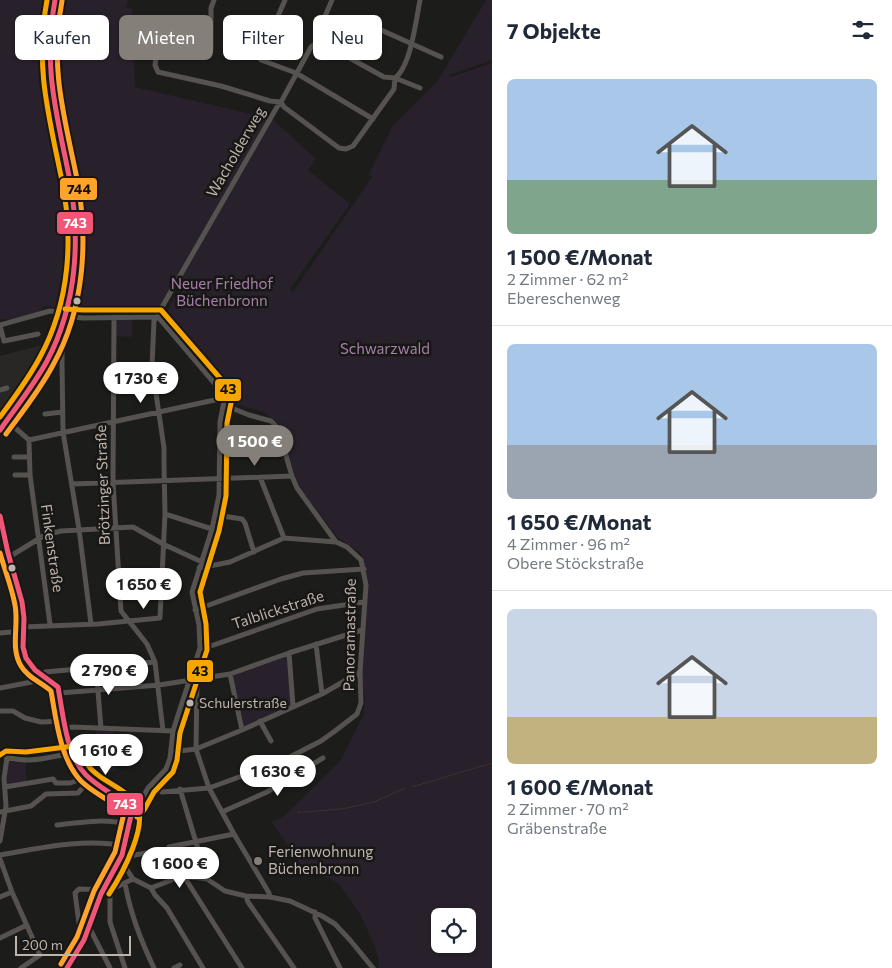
<!DOCTYPE html>
<html lang="de">
<head>
<meta charset="utf-8">
<style>
	body { margin:0; font-family:Commissioner,sans-serif; background:#f2f2f3; color:#1f2937; height:100vh; display:flex; flex-direction:column; font-size:19px; white-space:nowrap }
	* { box-sizing:border-box; margin:0 }
	p { font-size:16px; color:#747a83 }
	.icon { flex:none; width:28px; height:28px; fill:none; stroke:currentColor; stroke-width:2; stroke-linecap:round; stroke-linejoin:round }
	.map { position:relative; flex:1; overflow:hidden }
	.panel { display:flex; flex-direction:column; background:#fff; width:400px }
	.panel>* { flex:none }
	.hud { position:absolute; left:15px; top:15px; width:401px; height:45px; display:flex; gap:10px }
	.controls { position:absolute; left:431px; top:908px; display:grid; gap:10px }
	.controls a { display:grid; place-items:center; width:45px; height:45px; border-radius:8px; background:#fff; box-shadow:0 1px 4px #0004; font-size:25px }
	.scale { position:absolute; left:15px; bottom:12px; width:116px; box-sizing:border-box; padding-left:5px; border:2px solid #bdb4ac; border-top:0; font-size:14px; line-height:18px; white-space:nowrap; color:#bdb4ac; -webkit-text-stroke:4px #181715; paint-order:stroke }
	.price { position:absolute; translate:-50% -42px; padding:0 11px; border-radius:18px; background:#fff; color:#222; font-size:16px; line-height:32px; filter:drop-shadow(0 1px 2px #0008) }
	.price::after { content:''; position:absolute; left:50%; top:30px; width:15px; height:11px; margin-left:-8px; background:inherit; clip-path:polygon(0 0,100% 0,50% 100%) }
	.price.selected { background:#857f79; color:#fff }
	ul { padding:0; list-style:none }
	li { display:grid; align-content:center; gap:10px; height:265px; padding:0 15px }
	li+li { border-top:1px solid #e0e1e3 }
	li span { display:grid; place-items:center; height:155px; border-radius:8px; color:#555 }
	li>.icon { margin-inline-start:auto }
	span .icon { width:90px; height:90px; fill:#fffc; stroke-width:1 }
	li b { font-size:21px }
	h2 { display:flex; justify-content:space-between; align-items:center; height:60px; padding:0 15px; font-size:21px }
	.tag { padding:0 18px; border-radius:8px; background:#fff; box-shadow:0 1px 4px #0004; font-size:18px; line-height:45px }
	.tag.selected { background:#857f79; color:#fff }
	main { display:flex; flex:1; min-height:0 }
	.map>svg:first-child { display:block }
	.built { fill:#282725 }
	.green { fill:#28202a; fill-rule:evenodd }
	.lines { fill:none; stroke-linecap:round; stroke-linejoin:round }
	.stream { stroke:#3f312c; stroke-width:1 }
	.minor { stroke:#55524f; stroke-width:5 }
	.major { stroke:#504f4d; stroke-width:7 }
	.bus-1-casing { stroke:#181715; stroke-width:9 }
	.bus-2-casing { stroke:#181715; stroke-width:9 }
	.bus-3-casing { stroke:#181715; stroke-width:9 }
	.bus-1 { stroke:#f25676; stroke-width:5 }
	.bus-2 { stroke:#ffa32b; stroke-width:5 }
	.bus-3 { stroke:#f7a600; stroke-width:5 }
	.bus-dot { fill:#bdb4ac; stroke:#181715; stroke-width:2 }
	.poi-dot { fill:#857f79; stroke:#181715; stroke-width:2 }
	.labels { text-anchor:middle; stroke-width:5; stroke-linejoin:round; paint-order:stroke }
	.bus-label { font-size:14px; fill:#bdb4ac; stroke:#181715; text-anchor:start }
	.street-label { font-size:15px; fill:#bdb4ac; stroke:#181715 }
	.park-label { font-size:15px; fill:#a481aa; stroke:#181715 }
	.poi-label { font-size:15px; fill:#bdb4ac; stroke:#181715; text-anchor:start }
	.line-badge { stroke:#181715; stroke-width:2 }
	.badge-label { font-size:14px; text-anchor:middle; font-weight:bold; fill:#fff }
	.pale-badge-label { font-size:14px; text-anchor:middle; font-weight:bold; fill:#111 }
</style>
</head>
<body>
<main>
<div class="map">
<svg width="492" height="968" viewBox="0 0 492 968">
	<rect width="100%" height="100%" fill="#1c1c1b"/>
	<path class="built" d="M50 343 42 358 21 392 0 421V356Z"/>
	<path class="green" d="M0 0H128L126 7 132 9 135 87 272 119 316 159 308 170 350 204 290 289 293 292 372 177 369 174 392 127 437 82 486 0H492V23L491 25 492 27V60L449 75 451 77 492 63V968H379L378 956 374 944 359 912 338 883 300 864 271 821 282 818 340 761 364 714 365 698 361 670 367 577 361 553 338 538 300 488 279 429 283 427 264 412 228 402 227 389 164 317 178 290V281L206 227 156 312 71 311 73 303H76L77 298 74 296 79 256V229L58 114 51 56 55 10 48 12 46 17C43 37 38 57 39 78 41 98 50 117 55 137 66 183 73 221 70 269L68 272 60 309 56 306 42 307V311L10 320 0 319ZM440 916H468V944H440Z
		M132 316V337L114 336V317Z
		M288 654 292 705 243 727 231 675Z
		M96 727 114 728 115 743 132 741V749L115 751 116 771 103 774 94 763Z
		M7 758 26 760V783L5 787Z"/>
	<g class="lines">
		<path class="stream" d="M412 787 492 763
			M303 812 342 809 374 802 405 788
			M298 813 301 812"/>
		<path class="minor" d="M285 0 260 57 261 60 296 73 373 119
			M370 25 441 57
			M160 30 155 65 158 72 221 86 270 101 281 102 284 107 339 148 346 149 353 146 394 89 395 78C411 66 416 20 420 0
			M320 40 326 45 384 77 395 78 420 88
			M211 49V8L214 0
			M64 316 83 318 158 317 220 390 224 398V401L220 422 219 495 212 529 192 592 199 625 200 648 179 712 173 731 170 758 166 769 148 788 138 806 132 811
			M114 317 113 482 121 611 147 644 155 662 163 731
			M0 325 50 311 65 313
			M0 326 4 341 38 334
			M58 334 65 336 62 345V362L63 432 79 529 91 624
			M0 390 7 388
			M45 414 63 412
			M13 426 29 440 30 475 50 624
			M29 440 224 398
			M14 457H29
			M15 475H30
			M260 477 284 538
			M72 484 292 476
			M165 514 212 529
			M216 515 242 519 245 523 254 552
			M0 559 9 557 45 535 61 531 133 527 163 544 202 562
			M199 568 230 562 284 538 336 542
			M195 610 281 579 303 573 364 569
			M23 627 98 624 160 618 165 514 164 464V448L152 366 154 321 277 107 281 102 311 47 320 40 319 30 332 0
			M0 633 23 631
			M316 644 322 694
			M200 648H205L317 609 364 602
			M289 653 293 706
			M96 667 101 728
			M230 674 242 730
			M197 680 196 749 209 788 234 834 269 893 270 897
			M0 688 37 681 45 672 155 662
			M60 693 159 685 230 674 289 653 362 630
			M0 711H13L25 718 41 722 63 721
			M260 721 271 741
			M65 728 73 727 173 731
			M171 752 196 749 242 730 322 694 360 672
			M0 754C23 766 49 757 72 753
			M152 784 162 792 209 788 280 762 321 741 335 731 357 714 361 703 360 672 366 585 361 560 347 547 336 542 297 488 292 476 279 432 275 425 271 421 249 415 224 405
			M5 787 53 779 56 783H70L87 777
			M180 789 207 879
			M0 812 31 806 46 794 78 793 85 785 87 776
			M222 812 267 792 323 758
			M57 825C82 822 107 818 130 825
			M0 841 6 806 4 778 7 758
			M0 855C41 848 83 838 125 846
			M122 855 129 856 146 853
			M0 859 12 892 40 955 21 968
			M118 864 126 868 133 879 151 888 155 895 167 908 203 968
			M185 878 242 968
			M174 879 169 847 234 834
			M125 883C130 913 141 941 154 968
			M151 888 174 879 191 877 207 879 225 891 246 896 270 897 290 901 322 916 335 924 350 940 373 968
			M110 890V922L125 968
			M110 890 133 879
			M246 896 248 902 294 968
			M0 897 12 892
			M315 912V918L340 968
			M89 927 110 968
			M0 938 27 925
			M79 947 80 931 75 893 79 889 110 890
			M174 968 180 965"/>
		<path class="major" d="M0 430C16 407 33 385 47 361 77 304 82 238 69 176 56 116 40 62 55 0
			M0 516C3 530 5 544 9 558 14 577 24 597 24 618 24 632 20 650 28 663 36 675 50 677 58 687L67 736 79 766 87 776 124 802 132 811 130 825 122 855 101 894 84 940 67 968"/>
		<defs>
			<path id="bus-1" d="M0 430C16 407 34 385 47 361 77 304 81 238 69 176 56 111 43 67 55 0
				M0 516 8 553 22 602 24 618 23 647 26 658 35 670 58 687C63 714 66 755 86 775 100 789 119 796 132 811L122 855 101 894 84 940 67 968"/>
			<path id="bus-2" d="M6 434C22 412 40 390 53 365 85 308 89 237 76 174 63 111 50 67 62 1
				M0 553C5 571 12 588 15 605 19 625 10 648 21 666 28 678 41 682 51 691 56 719 60 759 81 781 94 794 112 800 124 813L115 852 94 891 77 937 61 964"/>
			<path id="bus-3" d="M65 309 83 310H161L226 385 232 398 227 423 226 496 219 531 200 592 206 624 207 650 180 733 177 760 173 772 154 792 144 810 137 817
				M0 417C14 398 29 378 40 357 70 302 74 237 61 176 48 112 35 66 47 0
				M0 755 6 751 26 752 74 746C83 751 85 764 92 770 105 783 124 788 135 802 151 822 121 876 109 894"/>
		</defs>
		<use href="#bus-1" class="bus-1-casing"/>
		<use href="#bus-2" class="bus-2-casing"/>
		<use href="#bus-3" class="bus-3-casing"/>
		<use href="#bus-1" class="bus-1"/>
		<use href="#bus-2" class="bus-2"/>
		<use href="#bus-3" class="bus-3"/>
	</g>
	<g class="bus-dot">
		<circle cx="77" cy="301" r="4.5"/>
		<circle cx="12" cy="568" r="4.5"/>
		<circle cx="190" cy="703" r="4.5"/>
	</g>
	<circle class="poi-dot" cx="258" cy="861" r="5"/>
	<g class="labels">
		<g class="bus-label">
			<text x="199" y="708">Schulerstraße</text>
		</g>
		<g class="street-label">
			<text transform="translate(236 152) rotate(-60)" y="5">Wacholderweg</text>
			<text transform="translate(103 485) rotate(-92)" y="5">Brötzinger Straße</text>
			<text transform="translate(52 548) rotate(82)" y="5">Finkenstraße</text>
			<text transform="translate(278 610) rotate(-18)" y="5">Talblickstraße</text>
			<text transform="translate(350 635) rotate(-89)" y="5">Panoramastraße</text>
		</g>
		<g class="park-label">
			<text x="222" y="289">Neuer Friedhof<tspan x="222" dy="17">Büchenbronn</tspan></text>
			<text x="385" y="354">Schwarzwald</text>
		</g>
		<g class="poi-label">
			<text x="268" y="857">Ferienwohnung<tspan x="268" dy="17">Büchenbronn</tspan></text>
		</g>
	</g>
	<g class="line-badge">
		<rect x="59" y="177" width="39" height="24" rx="5" fill="#ffa32b"/>
		<rect x="56" y="211" width="38" height="24" rx="5" fill="#f25676"/>
		<rect x="214" y="378" width="28" height="24" rx="5" fill="#f7a600"/>
		<rect x="186" y="659" width="28" height="24" rx="5" fill="#f7a600"/>
		<rect x="106" y="792" width="38" height="24" rx="5" fill="#f25676"/>
	</g>
	<g class="badge-label">
		<text x="75" y="228">743</text>
		<text x="125" y="809">743</text>
	</g>
	<g class="pale-badge-label">
		<text x="79" y="194">744</text>
		<text x="228" y="394">43</text>
		<text x="200" y="676">43</text>
	</g>
</svg>
<div class="controls">
<a><svg class="icon" aria-label="locate" viewBox="0 0 24 24"><circle cx="12" cy="12" r="6"/><path d="M12 2v4M12 18v4M2 12h4M18 12h4"/></svg></a>
</div>
<div class="scale">200 m</div>
<b class="price" style="left:141px;top:404px">1 730 €</b>
<b class="price selected" style="left:255px;top:467px">1 500 €</b>
<b class="price" style="left:144px;top:610px">1 650 €</b>
<b class="price" style="left:109px;top:696px">2 790 €</b>
<b class="price" style="left:106px;top:776px">1 610 €</b>
<b class="price" style="left:278px;top:797px">1 630 €</b>
<b class="price" style="left:180px;top:889px">1 600 €</b>
<div class="hud">
<a class="tag">Kaufen</a>
<a class="tag selected">Mieten</a>
<a class="tag">Filter</a>
<a class="tag">Neu</a>
</div>
</div>
<section class="panel">
<h2>7 Objekte<svg class="icon" aria-label="filters" viewBox="0 0 24 24"><path d="M4 7h16M4 17h16"/><circle cx="9" cy="7" r="2"/><circle cx="15" cy="17" r="2"/></svg></h2>
<ul>
<li><span style="background:linear-gradient(#a9c7e8 65%,#7fa58c 0)"><svg class="icon" aria-label="home" viewBox="0 0 24 24"><path d="M3 11l9-7 9 7M6 9v11h12V9"/></svg></span><div><b>1 500 €/Monat</b><p>2 Zimmer · 62 m²</p><p>Ebereschenweg</p></div></li>
<li><span style="background:linear-gradient(#a9c7e8 65%,#9aa5b1 0)"><svg class="icon" aria-label="home" viewBox="0 0 24 24"><path d="M3 11l9-7 9 7M6 9v11h12V9"/></svg></span><div><b>1 650 €/Monat</b><p>4 Zimmer · 96 m²</p><p>Obere Stöckstraße</p></div></li>
<li><span style="background:linear-gradient(#c9d6e8 70%,#c2b280 0)"><svg class="icon" aria-label="home" viewBox="0 0 24 24"><path d="M3 11l9-7 9 7M6 9v11h12V9"/></svg></span><div><b>1 600 €/Monat</b><p>2 Zimmer · 70 m²</p><p>Gräbenstraße</p></div></li>
</ul>
</section>
</main>
</body>
</html>
